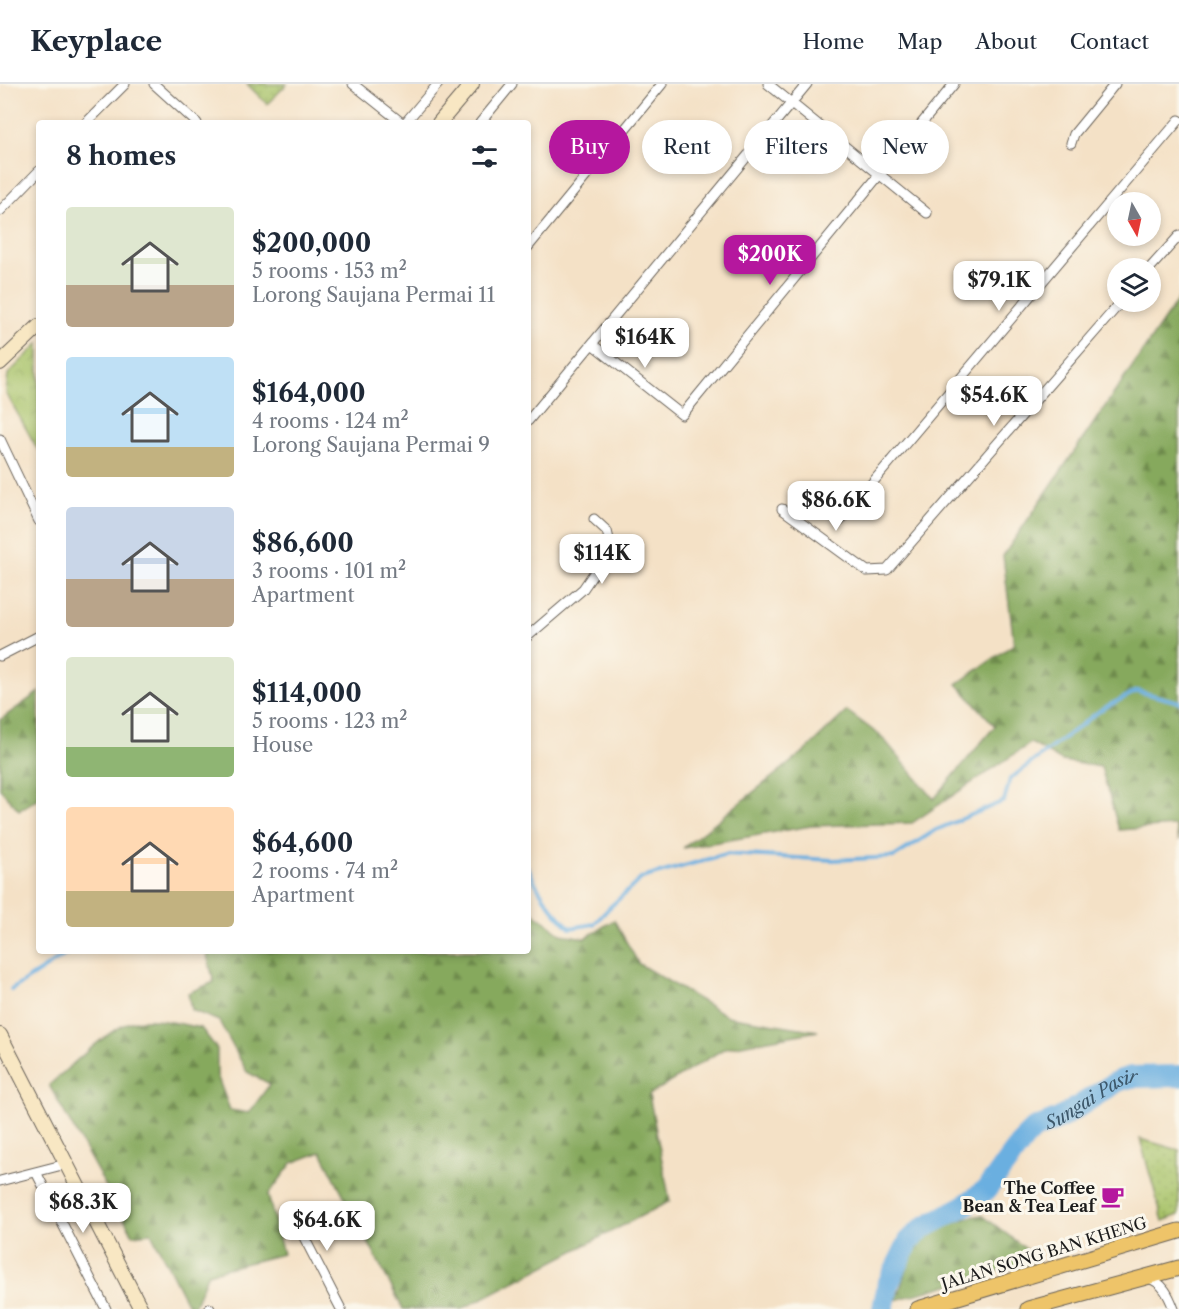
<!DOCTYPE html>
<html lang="en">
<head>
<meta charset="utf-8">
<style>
	body { margin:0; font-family:"Libre Caslon Text",serif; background:#f6f6f7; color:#1f2937; height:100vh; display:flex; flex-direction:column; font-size:22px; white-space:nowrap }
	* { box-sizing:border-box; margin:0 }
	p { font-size:20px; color:#747a83 }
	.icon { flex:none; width:33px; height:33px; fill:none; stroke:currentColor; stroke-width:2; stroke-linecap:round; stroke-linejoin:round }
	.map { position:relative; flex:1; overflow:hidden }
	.panel { position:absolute; left:36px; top:36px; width:495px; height:834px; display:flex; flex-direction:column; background:#fff; border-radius:6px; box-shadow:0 3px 9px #0003 }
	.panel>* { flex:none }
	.hud { position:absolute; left:549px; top:36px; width:540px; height:54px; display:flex; gap:12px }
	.needle { width:39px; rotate:171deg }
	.controls { position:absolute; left:1107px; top:108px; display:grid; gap:12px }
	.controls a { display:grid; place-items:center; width:54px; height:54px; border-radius:50%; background:#fff; box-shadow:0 3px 9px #0003; font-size:30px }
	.price { position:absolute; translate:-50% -51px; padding:0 14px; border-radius:12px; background:#fff; color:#222; font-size:20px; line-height:39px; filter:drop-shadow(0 2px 3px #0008) }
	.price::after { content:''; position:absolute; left:50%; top:36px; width:18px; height:14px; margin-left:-9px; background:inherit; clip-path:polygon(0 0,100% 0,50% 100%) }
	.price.selected { background:#b5179e; color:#fff }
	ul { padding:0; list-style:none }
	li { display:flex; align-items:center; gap:18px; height:150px; padding:0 30px }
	li span { display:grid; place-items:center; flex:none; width:168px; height:120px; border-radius:6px; color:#555 }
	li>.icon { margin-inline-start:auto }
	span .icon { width:72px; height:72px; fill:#fffc; stroke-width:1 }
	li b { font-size:26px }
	h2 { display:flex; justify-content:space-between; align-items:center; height:72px; padding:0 30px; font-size:26px }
	.pill { padding:0 21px; border-radius:27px; background:#fff; box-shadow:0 3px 9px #0003; font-size:21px; line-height:54px }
	.pill.selected { background:#b5179e; color:#fff }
	header { display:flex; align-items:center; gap:36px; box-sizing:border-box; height:84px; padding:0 30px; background:#fff; border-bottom:2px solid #e0e1e3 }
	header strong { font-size:28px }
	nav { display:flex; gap:33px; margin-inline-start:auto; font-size:21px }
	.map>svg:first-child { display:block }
	.grass { fill:url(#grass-dots); stroke:#627042; stroke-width:1.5 }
	.forest { fill:url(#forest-firs); stroke:#51623c; stroke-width:1.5 }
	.park { fill:url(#park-crowns); stroke:#627042; stroke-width:1.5 }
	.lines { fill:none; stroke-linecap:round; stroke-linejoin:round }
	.stream { stroke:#6bafe0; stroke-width:4 }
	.river { stroke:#6bafe0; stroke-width:22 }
	.street-casing { stroke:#686158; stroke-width:11 }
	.secondary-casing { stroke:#686158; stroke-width:16 }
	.primary-casing { stroke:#686158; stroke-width:17 }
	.street { stroke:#fff; stroke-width:9 }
	.secondary { stroke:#f8e7c3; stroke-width:14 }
	.primary { stroke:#eec469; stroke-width:15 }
	.labels { text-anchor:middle; stroke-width:6; stroke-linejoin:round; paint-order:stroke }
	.poi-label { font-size:16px; font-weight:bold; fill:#1c1c1c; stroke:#fbf7ec; text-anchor:end }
	.street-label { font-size:16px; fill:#1c1c1c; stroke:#fbf7ec }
	.water-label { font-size:18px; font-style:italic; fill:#3c576a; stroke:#fbf7ec }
</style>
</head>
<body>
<header>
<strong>Keyplace</strong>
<nav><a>Home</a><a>Map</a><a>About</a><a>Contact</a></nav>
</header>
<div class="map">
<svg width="1179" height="1225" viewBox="0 0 1179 1225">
	<defs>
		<pattern id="grass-dots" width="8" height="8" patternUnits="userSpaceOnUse" patternTransform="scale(1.5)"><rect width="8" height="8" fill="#a8c369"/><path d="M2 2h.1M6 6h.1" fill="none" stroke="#90a75a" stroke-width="1.8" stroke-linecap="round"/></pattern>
		<pattern id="forest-firs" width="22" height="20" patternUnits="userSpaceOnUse" patternTransform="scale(1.5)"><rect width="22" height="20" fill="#86a95d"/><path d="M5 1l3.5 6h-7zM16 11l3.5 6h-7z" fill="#6d894c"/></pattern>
		<pattern id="park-crowns" width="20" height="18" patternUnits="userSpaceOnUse" patternTransform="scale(1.5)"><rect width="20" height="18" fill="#a8c369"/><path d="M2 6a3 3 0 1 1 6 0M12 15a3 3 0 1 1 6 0" fill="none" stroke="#90a75a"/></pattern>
	</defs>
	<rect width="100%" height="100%" fill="#fbf7ec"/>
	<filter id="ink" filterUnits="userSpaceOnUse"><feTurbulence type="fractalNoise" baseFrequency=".0167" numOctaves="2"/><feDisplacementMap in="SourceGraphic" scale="12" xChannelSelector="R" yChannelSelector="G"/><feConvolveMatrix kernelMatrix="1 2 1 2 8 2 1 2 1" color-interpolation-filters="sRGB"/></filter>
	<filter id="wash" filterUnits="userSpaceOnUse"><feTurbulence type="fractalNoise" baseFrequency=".008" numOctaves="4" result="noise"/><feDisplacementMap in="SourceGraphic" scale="24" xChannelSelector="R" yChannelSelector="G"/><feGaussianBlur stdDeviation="1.35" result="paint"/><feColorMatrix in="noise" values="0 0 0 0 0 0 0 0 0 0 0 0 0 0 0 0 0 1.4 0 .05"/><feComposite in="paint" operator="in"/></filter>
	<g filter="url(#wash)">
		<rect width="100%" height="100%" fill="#f4e1c6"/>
		<path class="grass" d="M247 0H287L267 20Z
			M1140 1055 1179 1066V1131L1163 1137Z"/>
		<path class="forest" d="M1179 214V757L1175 742 1119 746 1101 683 1062 677 1031 659 912 739 811 742 683 764 806 666 847 627 882 653 934 715 995 642 957 600 1014 560 1003 472Z
			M39 608V714L19 726 0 705V636Z
			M530 826 561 850 585 854 614 836 639 880 727 932 818 947 725 964 649 1011 670 1117 462 1225H403L321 1068 292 1079 268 1111 283 1170 208 1189 193 1225H190L151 1149 133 1151 49 1001C68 985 109 944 131 938 152 932 180 940 201 944L217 965V991L230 1026 249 1029 270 1000 247 988 219 937 191 926 188 909 214 898 206 867H528V827Z
			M982 1131 1030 1168 1037 1176 896 1216C903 1197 908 1176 919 1160 929 1146 966 1133 982 1131Z"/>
		<path class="park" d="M39 259V366H38L6 309 8 290Z"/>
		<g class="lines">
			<path class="stream" d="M528 783C537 807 552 826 570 844L594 840 610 823 642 794 726 770 833 776 894 773 936 746 1004 717 1010 695 1102 625 1137 607 1179 618
				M11 906 71 867"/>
			<path class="river" id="s1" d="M883 1225 888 1200 909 1157 923 1144 964 1122 986 1106 1025 1054 1034 1045 1059 1035 1118 997 1131 993 1179 992"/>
		</g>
	</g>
	<g filter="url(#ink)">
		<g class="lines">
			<defs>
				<path id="street" d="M154 0 197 39
					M353 0 402 39
					M768 0 927 129
					M86 39 125 0
					M405 39 438 0
					M480 39 512 0
					M1071 59 1074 50 1115 0
					M0 127 39 87
					M528 163 662 0
					M1150 184 1179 152
					M592 260 682 331 954 0
					M528 337 807 0
					M0 355 39 437
					M782 425 867 487 887 486 1121 218
					M840 437 1179 36
					M528 552 583 505 611 464 607 447 594 435
					M0 572 39 552
					M36 1088 106 1225
					M0 1097 66 1080
					M289 1124 341 1225
					M1148 1194C1163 1198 1169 1212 1174 1225
					M209 1224 210 1225"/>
				<path id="secondary" d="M439 39 472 0
					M0 279 39 242
					M0 951 141 1225"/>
				<path id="primary" d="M918 1225 1179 1147
					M1028 1225 1179 1184"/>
			</defs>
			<use href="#street" class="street-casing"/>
			<use href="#secondary" class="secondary-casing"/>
			<use href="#primary" class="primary-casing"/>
			<use href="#street" class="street"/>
			<use href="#secondary" class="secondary"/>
			<use href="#primary" class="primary"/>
		</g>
	</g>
	<defs>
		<symbol id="cafe-bare" viewBox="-9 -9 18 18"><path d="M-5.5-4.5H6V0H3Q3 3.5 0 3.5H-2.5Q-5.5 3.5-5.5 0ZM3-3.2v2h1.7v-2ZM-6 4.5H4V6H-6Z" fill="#b5179e" stroke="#fbf7ec" stroke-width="2.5" paint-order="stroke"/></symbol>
	</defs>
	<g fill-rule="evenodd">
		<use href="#cafe-bare" x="1096" y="1096" width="33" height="33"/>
	</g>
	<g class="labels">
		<g class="poi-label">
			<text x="1095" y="1110">The Coffee<tspan x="1095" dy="18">Bean &amp; Tea Leaf</tspan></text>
		</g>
		<g class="street-label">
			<text transform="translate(1044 1169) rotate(-17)" y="6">JALAN SONG BAN KHENG</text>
		</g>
		<g class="water-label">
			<text dy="6" stroke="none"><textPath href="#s1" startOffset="309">Sungai Pasir</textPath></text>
		</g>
	</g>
</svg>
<div class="controls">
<a><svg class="needle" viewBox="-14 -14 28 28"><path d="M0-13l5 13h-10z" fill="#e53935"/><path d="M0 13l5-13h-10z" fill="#747a83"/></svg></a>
<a><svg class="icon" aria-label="layers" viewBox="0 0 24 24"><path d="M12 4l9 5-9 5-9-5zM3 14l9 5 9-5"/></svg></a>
</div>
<b class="price selected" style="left:770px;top:202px">$200K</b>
<b class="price" style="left:999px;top:228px">$79.1K</b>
<b class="price" style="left:645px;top:285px">$164K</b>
<b class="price" style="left:994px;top:343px">$54.6K</b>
<b class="price" style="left:836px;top:448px">$86.6K</b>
<b class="price" style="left:602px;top:501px">$114K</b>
<b class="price" style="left:83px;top:1150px">$68.3K</b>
<b class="price" style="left:327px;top:1168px">$64.6K</b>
<div class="hud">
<a class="pill selected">Buy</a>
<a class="pill">Rent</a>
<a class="pill">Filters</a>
<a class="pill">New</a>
</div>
<section class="panel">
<h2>8 homes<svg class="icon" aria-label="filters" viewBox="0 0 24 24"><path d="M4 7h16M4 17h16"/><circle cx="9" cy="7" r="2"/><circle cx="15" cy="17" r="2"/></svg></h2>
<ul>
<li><span style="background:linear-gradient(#dfe7d0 65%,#b9a48a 0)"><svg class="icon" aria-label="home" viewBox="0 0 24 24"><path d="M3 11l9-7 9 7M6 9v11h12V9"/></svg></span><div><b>$200,000</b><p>5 rooms · 153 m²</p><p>Lorong Saujana Permai 11</p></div></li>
<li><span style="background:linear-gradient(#bfe0f5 75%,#c2b280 0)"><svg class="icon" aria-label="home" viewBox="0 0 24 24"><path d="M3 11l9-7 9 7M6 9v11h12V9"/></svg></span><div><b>$164,000</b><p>4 rooms · 124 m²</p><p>Lorong Saujana Permai 9</p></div></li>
<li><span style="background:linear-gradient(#c9d6e8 60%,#b9a48a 0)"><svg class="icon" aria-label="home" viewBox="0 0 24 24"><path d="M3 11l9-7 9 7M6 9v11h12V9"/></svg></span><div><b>$86,600</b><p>3 rooms · 101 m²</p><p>Apartment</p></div></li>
<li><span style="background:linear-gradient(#dfe7d0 75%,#8fb573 0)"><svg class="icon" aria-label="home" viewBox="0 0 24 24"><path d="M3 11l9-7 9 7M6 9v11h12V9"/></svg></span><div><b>$114,000</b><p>5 rooms · 123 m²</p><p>House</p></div></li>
<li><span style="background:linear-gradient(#ffd9b3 70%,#c2b280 0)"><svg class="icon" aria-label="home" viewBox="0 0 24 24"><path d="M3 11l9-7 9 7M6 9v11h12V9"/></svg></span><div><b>$64,600</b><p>2 rooms · 74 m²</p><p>Apartment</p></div></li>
</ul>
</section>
</div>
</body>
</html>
